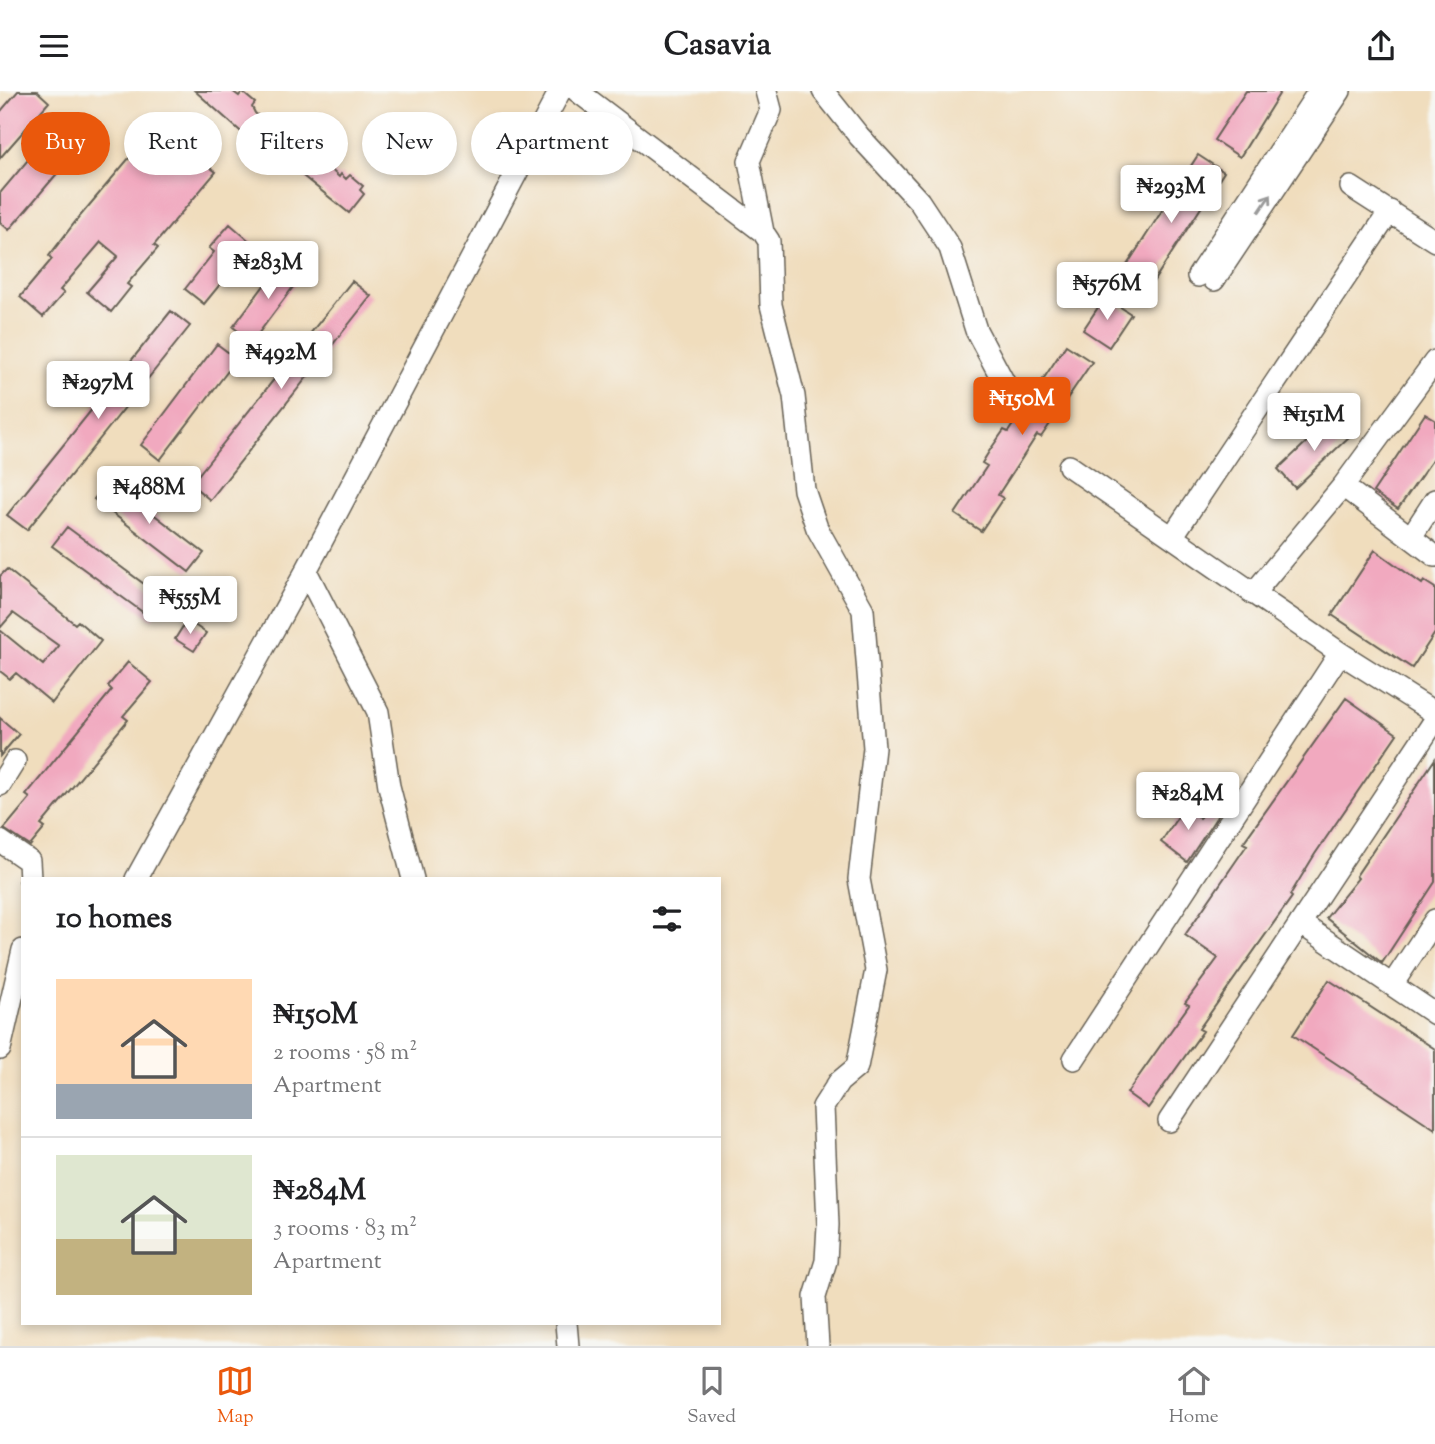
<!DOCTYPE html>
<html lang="en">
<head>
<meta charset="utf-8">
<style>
	body { margin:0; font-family:"Sorts Mill Goudy",serif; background:#f2f2f2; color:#202124; height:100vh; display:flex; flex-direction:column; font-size:26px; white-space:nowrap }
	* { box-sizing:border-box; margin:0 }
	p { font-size:23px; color:#757577 }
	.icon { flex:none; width:38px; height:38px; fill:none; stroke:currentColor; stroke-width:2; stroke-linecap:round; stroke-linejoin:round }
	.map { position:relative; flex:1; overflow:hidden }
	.details { position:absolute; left:21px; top:786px; width:700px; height:448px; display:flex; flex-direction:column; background:#fff; border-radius:0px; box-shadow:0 4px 10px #0003 }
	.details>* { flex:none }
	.top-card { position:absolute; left:21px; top:21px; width:700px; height:63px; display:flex; gap:14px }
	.price { position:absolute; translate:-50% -60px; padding:0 16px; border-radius:7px; background:#fff; color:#222; font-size:23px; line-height:46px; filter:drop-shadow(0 2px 4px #0008) }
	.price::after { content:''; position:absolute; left:50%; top:42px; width:21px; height:16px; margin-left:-10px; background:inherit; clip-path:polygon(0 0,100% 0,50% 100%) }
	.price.on { background:#ea580c; color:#fff }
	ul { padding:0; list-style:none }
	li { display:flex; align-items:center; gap:21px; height:175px; padding:0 35px }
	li+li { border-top:2px solid #e0e0e0 }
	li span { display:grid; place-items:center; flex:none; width:196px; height:140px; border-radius:0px; color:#555 }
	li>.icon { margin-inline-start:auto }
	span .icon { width:84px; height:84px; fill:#fffc; stroke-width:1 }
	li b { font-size:30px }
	h2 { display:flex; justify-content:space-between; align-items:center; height:84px; padding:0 35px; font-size:30px }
	.tag { padding:0 24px; border-radius:32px; background:#fff; box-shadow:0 4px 10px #0003; font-size:24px; line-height:63px }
	.tag.on { background:#ea580c; color:#fff }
	header { display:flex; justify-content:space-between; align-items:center; height:91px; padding:0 35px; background:#fff; font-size:32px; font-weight:700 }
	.dock { display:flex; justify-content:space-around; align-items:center; height:98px; border-top:2px solid #e0e0e0; background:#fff; font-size:19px; color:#757577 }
	.dock a { display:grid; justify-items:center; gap:4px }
	.dock .on { color:#ea580c }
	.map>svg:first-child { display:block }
	.building { fill:#f1a9bf }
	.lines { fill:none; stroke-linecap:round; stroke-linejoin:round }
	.minor-casing { stroke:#666054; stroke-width:24 }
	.minor { stroke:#fff; stroke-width:21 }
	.oneway { stroke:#999 }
</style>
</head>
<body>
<header><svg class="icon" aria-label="menu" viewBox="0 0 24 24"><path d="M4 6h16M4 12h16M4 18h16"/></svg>Casavia<svg class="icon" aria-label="share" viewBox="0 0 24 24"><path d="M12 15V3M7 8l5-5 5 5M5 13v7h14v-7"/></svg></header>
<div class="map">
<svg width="1435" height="1255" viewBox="0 0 1435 1255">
	<rect width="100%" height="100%" fill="#f6f6f2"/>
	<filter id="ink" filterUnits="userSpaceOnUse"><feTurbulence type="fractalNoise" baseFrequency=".0143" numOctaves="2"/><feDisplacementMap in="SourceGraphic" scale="14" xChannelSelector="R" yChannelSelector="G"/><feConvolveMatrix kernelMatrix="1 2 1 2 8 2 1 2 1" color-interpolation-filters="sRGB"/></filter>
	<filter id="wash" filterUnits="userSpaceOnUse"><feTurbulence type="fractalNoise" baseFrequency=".00686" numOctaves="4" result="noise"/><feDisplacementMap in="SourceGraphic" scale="28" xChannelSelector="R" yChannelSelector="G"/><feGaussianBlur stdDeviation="1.57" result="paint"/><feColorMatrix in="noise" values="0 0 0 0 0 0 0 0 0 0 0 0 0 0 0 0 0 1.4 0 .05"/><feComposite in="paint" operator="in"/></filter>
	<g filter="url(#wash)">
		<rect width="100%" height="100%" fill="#f0ddbd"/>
		<g id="blocks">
			<path class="building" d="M18 0H37L49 11 0 67V21Z
				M195 0H232L239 5 242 1 255 12 252 16 255 22 272 36 275 32 289 43 285 47 301 61 305 56 310 61 314 56 327 67 324 72 339 86 341 83 346 88 350 84 363 95 360 99 364 103 349 122 278 65 274 70Z
				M1246 0H1281L1240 66 1214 49Z
				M65 25 89 45 9 139 0 131V102Z
				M156 35 216 81 154 154 158 157 127 193 131 196 111 221 87 201 118 165 101 151 60 199 64 202 43 226 20 206 52 168 49 165 76 130Z
				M1198 64 1224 81 1144 205 1118 188Z
				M230 133 253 153 204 213 185 198 214 161 209 157Z
				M283 169 302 184 252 251 233 236Z
				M352 190 371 205 210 409 191 393Z
				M1105 206 1131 223 1109 256 1083 239Z
				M171 220 190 235 27 439 7 424Z
				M217 253 237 268 160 369 141 354Z
				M1066 254 1092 271 1041 346 1037 344 998 404 1003 407 981 440 955 423 987 375 982 372 990 359 1004 339 1008 341Z
				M1425 323 1435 329V365L1398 418 1373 401Z
				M1333 326 1350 345 1295 397 1278 378Z
				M109 389 204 462 189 481 94 408Z
				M67 436 167 510 152 528 52 455Z
				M1375 459 1422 493 1424 490 1435 497V542L1412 577 1332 524Z
				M7 478 75 533 78 530 101 550 52 612 16 582 10 588 0 580V539L43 574 59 555 13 522 0 537V485Z
				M187 529 206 542 194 560 175 548Z
				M128 571 152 591 123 625 128 629 41 734 45 737 30 755 4 738 30 707 26 704 112 599 108 595Z
				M1346 607 1397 643 1315 763 1290 804 1292 806 1199 938 1203 940 1148 1017 1127 1002 1189 914 1185 912 1218 867 1185 844 1247 754 1243 752Z
				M0 627 19 643 0 665Z
				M1435 668V791L1382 872 1326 827 1358 787 1356 785Z
				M1185 715 1200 727 1206 717 1218 724 1187 771 1161 751Z
				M1329 889 1435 958V1038L1293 944Z"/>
		</g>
	</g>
	<g filter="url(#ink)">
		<use href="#blocks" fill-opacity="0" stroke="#666054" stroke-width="2"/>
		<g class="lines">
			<defs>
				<path id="minor" d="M577 0 763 141
					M766 0 771 19 749 70 763 141 769 150 771 214 794 305 804 399 817 437 863 519 874 657 859 788 876 879 857 976 839 991 823 1016 828 1134 826 1170 815 1206 818 1255
					M823 0 859 45 919 110 950 157 976 239 1009 301
					M1351 96 1435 150
					M1198 185 1319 0
					M1214 189 1340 0
					M1069 375 1340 562 1435 622
					M1343 395 1435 465
					M1172 446 1390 120
					M1411 446 1435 409
					M306 480 378 621 389 695 413 788
					M1253 503 1343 395 1435 270
					M0 694 15 670
					M0 750 29 770 30 788
					M136 788 306 480 560 0
					M1300 832 1435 923
					M1392 894 1435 829
					M0 958 23 859
					M1074 968 1340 562
					M1169 1030 1435 629
					M566 1232 568 1255"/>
			</defs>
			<use href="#minor" class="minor-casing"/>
			<use href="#minor" class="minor"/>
		</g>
		<defs><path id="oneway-shaft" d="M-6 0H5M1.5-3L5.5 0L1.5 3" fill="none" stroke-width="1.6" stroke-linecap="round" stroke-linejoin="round" transform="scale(1.75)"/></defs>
		<use class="oneway" href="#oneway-shaft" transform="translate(1265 112) rotate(-56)"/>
	</g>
</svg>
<b class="price" style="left:1171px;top:134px">₦293M</b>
<b class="price" style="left:268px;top:210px">₦283M</b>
<b class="price" style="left:1107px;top:231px">₦576M</b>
<b class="price" style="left:281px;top:300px">₦492M</b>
<b class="price" style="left:98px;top:330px">₦297M</b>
<b class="price on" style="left:1022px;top:346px">₦150M</b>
<b class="price" style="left:1314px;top:362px">₦151M</b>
<b class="price" style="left:149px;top:435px">₦488M</b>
<b class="price" style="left:190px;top:545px">₦555M</b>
<b class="price" style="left:1188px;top:741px">₦284M</b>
<div class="top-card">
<a class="tag on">Buy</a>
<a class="tag">Rent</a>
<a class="tag">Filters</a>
<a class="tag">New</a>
<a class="tag">Apartment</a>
</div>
<section class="details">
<h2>10 homes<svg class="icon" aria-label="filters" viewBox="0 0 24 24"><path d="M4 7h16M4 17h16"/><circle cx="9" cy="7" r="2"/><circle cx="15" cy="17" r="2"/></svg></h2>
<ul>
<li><span style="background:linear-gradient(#ffd9b3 75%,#9aa5b1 0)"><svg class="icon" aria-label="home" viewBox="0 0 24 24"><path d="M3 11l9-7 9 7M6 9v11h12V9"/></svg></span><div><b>₦150M</b><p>2 rooms · 58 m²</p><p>Apartment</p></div></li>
<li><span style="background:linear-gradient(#dfe7d0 60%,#c2b280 0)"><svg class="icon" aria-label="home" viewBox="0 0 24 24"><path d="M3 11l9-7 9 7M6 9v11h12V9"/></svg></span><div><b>₦284M</b><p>3 rooms · 83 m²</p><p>Apartment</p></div></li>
</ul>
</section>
</div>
<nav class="dock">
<a class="on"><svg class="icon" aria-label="map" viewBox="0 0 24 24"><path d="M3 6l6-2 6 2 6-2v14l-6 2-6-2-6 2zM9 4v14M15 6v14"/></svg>Map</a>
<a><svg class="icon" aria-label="saved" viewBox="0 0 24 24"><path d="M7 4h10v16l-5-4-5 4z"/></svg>Saved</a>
<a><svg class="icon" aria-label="home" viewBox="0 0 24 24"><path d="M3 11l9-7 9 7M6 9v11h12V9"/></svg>Home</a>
</nav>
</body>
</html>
